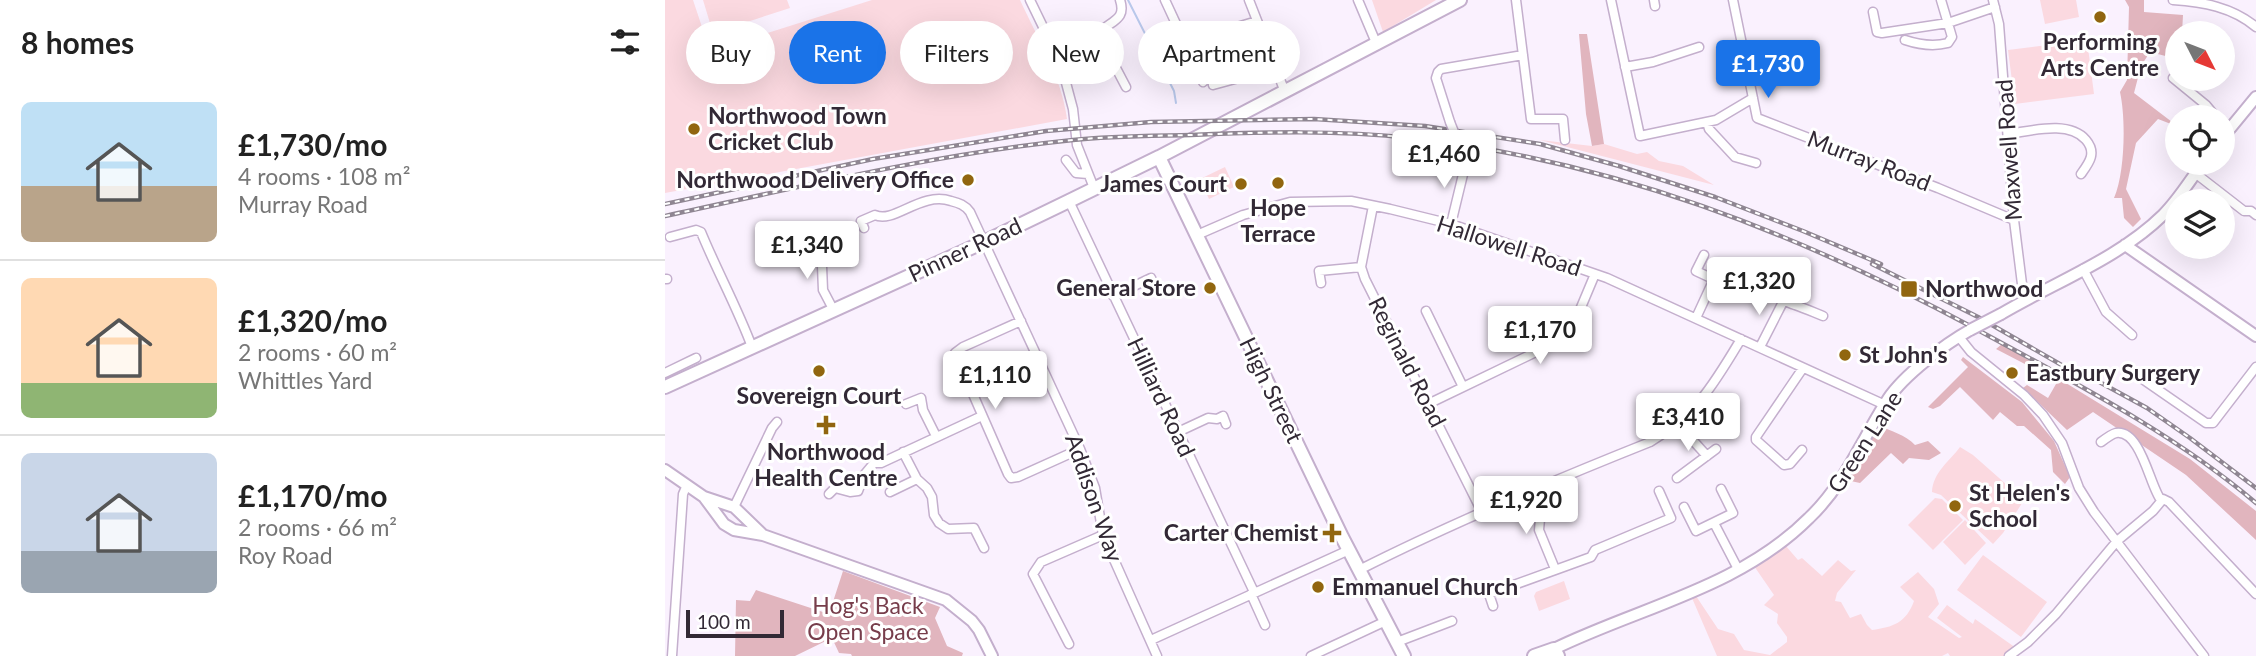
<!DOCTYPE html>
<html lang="en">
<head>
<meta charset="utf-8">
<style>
	body { margin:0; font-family:Lato,sans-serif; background:#f6f6f6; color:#222; height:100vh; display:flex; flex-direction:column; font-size:26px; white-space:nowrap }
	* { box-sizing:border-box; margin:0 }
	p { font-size:23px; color:#767676 }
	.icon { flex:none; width:38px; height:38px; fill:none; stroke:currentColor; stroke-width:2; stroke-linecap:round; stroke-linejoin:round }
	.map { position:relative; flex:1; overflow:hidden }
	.drawer { display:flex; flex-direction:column; background:#fff; width:665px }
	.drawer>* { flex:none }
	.hud { position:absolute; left:21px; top:21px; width:665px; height:63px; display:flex; gap:14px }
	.needle { width:46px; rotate:132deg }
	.buttons { position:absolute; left:1500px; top:21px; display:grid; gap:14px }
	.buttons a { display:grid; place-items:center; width:70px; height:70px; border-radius:50%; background:#fff; box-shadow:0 7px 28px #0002; font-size:35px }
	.scale { position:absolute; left:21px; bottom:18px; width:98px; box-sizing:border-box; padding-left:7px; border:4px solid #322935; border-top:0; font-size:19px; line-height:24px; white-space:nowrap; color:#322935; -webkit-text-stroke:5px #fff; paint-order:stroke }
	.price { position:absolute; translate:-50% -60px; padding:0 16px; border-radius:7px; background:#fff; color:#222; font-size:23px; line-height:46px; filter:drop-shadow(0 2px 4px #0008) }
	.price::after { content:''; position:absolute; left:50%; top:42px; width:21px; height:16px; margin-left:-10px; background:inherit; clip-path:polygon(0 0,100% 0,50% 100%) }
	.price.selected { background:#1a73e8; color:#fff }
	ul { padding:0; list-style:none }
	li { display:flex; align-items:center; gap:21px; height:175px; padding:0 21px }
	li+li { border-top:2px solid #e0e0e0 }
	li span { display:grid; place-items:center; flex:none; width:196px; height:140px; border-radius:10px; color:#555 }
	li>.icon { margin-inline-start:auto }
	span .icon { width:84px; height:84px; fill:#fffc; stroke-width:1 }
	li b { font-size:30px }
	h2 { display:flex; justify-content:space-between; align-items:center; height:84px; padding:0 21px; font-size:30px }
	.pill { padding:0 24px; border-radius:32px; background:#fff; box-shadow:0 7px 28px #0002; font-size:24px; line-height:63px }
	.pill.selected { background:#1a73e8; color:#fff }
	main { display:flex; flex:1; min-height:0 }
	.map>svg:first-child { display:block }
	.green { fill:#fbd9e0 }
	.forest { fill:#e1b5be }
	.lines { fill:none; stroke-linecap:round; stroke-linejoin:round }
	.stream { stroke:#b9c8eb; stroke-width:2 }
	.street-casing { stroke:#c4afcd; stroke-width:11 }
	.secondary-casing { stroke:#c4afcd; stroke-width:14 }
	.primary-casing { stroke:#c4afcd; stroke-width:16 }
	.street { stroke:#fff; stroke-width:8 }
	.secondary { stroke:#fff; stroke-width:10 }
	.primary { stroke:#fff; stroke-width:12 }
	.rail-casing { stroke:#8f8692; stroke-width:4.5 }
	.rail { stroke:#fff; stroke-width:2; stroke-dasharray:5; stroke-linecap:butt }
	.street-bridge-casing { stroke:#c4afcd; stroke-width:11; stroke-linecap:butt }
	.secondary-bridge-casing { stroke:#c4afcd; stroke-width:14; stroke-linecap:butt }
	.street-bridge { stroke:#fff; stroke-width:8 }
	.secondary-bridge { stroke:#fff; stroke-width:10 }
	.poi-dot { fill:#91660f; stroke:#fff; stroke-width:2.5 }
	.labels { text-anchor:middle; stroke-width:6; stroke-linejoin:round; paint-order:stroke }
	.poi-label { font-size:23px; font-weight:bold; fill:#322935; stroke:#fff; text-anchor:start }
	.street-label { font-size:23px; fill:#322935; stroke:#fff }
	.park-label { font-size:23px; fill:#773d4b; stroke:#fff }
</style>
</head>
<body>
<main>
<section class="drawer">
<h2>8 homes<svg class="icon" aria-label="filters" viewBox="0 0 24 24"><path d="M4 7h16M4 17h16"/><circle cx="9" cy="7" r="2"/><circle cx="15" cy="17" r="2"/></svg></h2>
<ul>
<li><span style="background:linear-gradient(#bfe0f5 60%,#b9a48a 0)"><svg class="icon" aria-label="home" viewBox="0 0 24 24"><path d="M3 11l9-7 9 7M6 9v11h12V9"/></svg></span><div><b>£1,730/mo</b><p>4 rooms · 108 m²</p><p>Murray Road</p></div></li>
<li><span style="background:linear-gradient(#ffd9b3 75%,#8fb573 0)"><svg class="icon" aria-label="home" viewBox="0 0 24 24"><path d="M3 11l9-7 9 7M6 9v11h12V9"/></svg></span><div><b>£1,320/mo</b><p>2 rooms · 60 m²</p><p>Whittles Yard</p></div></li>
<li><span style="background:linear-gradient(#c9d6e8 70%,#9aa5b1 0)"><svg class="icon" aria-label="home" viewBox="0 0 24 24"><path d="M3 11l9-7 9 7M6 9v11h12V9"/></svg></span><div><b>£1,170/mo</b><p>2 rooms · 66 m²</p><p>Roy Road</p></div></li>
</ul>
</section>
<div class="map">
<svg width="1591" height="656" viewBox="0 0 1591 656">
	<rect width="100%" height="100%" fill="#faf1fe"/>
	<path class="green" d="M0 0H28L43 45 51 43 52 46 58 47 207 0H355C372 37 397 78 402 119L0 193Z
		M38 0H122L125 8 48 33Z
		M707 0H771L718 32Z
		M1375 0H1411L1414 17 1380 24Z
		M1422 40 1429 94 1350 104 1343 50Z
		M875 140 927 146 939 144 972 154 982 152 994 161 1018 166 1049 185Z
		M560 167 569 187 544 199 535 179Z
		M1295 447 1308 455 1359 500 1338 533 1328 544 1276 495 1267 492C1268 472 1284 462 1295 447Z
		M1270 498 1277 499 1298 520 1268 550 1243 525Z
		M1300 520 1321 543 1300 565 1278 542Z
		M1120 545 1133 560 1137 558 1157 576 1173 560 1186 571 1191 570 1172 593 1170 601 1176 602 1185 618 1196 614 1202 625 1207 630C1228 627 1241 623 1249 601L1235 587 1253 572 1269 589 1274 604 1263 617 1294 638 1297 637 1272 618 1282 605 1308 624 1310 619 1351 648 1340 656H1285L1283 653 1277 656H1052L1027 598 1031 596 1053 629 1069 634 1079 650 1105 655 1122 642V637L1112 623 1113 614 1099 605 1109 595 1089 566Z
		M1318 555 1382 602 1356 637 1292 590Z
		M899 581 905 599 874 611 869 596 871 592Z"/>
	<path class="forest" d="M1460 0H1479V12L1518 15 1517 33H1512V59L1485 52 1476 66 1469 93 1507 122 1506 124 1493 119 1471 143 1461 189 1476 219 1468 227 1459 218 1457 198H1449C1460 173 1461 119 1455 92L1462 80 1464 7Z
		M914 34H922L939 144 927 146 921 114Z
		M1337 344 1525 459 1591 511V540L1521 475 1428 412 1402 430 1358 388 1362 385 1383 398 1391 384 1378 380 1379 374 1331 349Z
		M1298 357 1357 402 1389 441 1405 477 1400 484 1388 472 1386 450 1359 426H1352L1335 412 1328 420 1295 387 1275 406 1268 409 1263 407 1303 367 1296 360Z
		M1213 425C1225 431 1241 435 1250 445L1263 441 1276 453 1264 460 1244 458 1238 464 1226 453 1195 483 1181 480Z
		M178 571 275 607 270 618 282 646 298 653 297 656H187L186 654 174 653 167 638 130 656H70L71 600 85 601 91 590 164 614Z"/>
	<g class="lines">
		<path class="stream" d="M463 0 509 91 511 103"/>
		<defs>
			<path id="street" d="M365 0 396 64 408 109 412 145 429 188
				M500 0 538 82
				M584 0 620 92
				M693 0 712 45
				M851 0 866 119H898L900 140
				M946 0 975 136 1051 120 1088 98
				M989 0 990 6
				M1068 0 1092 118 1273 188 1349 220
				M1328 0 1334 24 1349 220 1359 300
				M1508 0C1538 2 1567 7 1591 27
				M1208 12 1212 32 1217 33 1283 23 1330 7
				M1240 40C1255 45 1268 47 1283 43L1287 37 1276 0
				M434 44 440 47 461 87
				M523 45 552 33 592 21
				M396 64 434 44 437 30C449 20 461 18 455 0
				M960 67 988 62 1034 47
				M1508 78 1541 105 1551 117
				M548 85 610 68
				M785 122 771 78 773 72 776 69 858 55
				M1042 122 1044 129 1070 157 1091 163
				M1343 134C1366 131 1404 120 1421 140 1432 153 1424 163 1416 174
				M401 160 411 173 423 174
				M1530 173 1579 211H1586L1591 215
				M404 201 589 592
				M708 206 696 267 700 279 817 512
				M786 224 801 162
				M199 228 196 221 210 215C229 224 256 191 286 201 294 203 300 205 305 212L415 449 430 488 438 535 492 656
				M532 235 578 215 625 202 686 201 725 209 786 224 942 278 1220 405
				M5 237 31 230 36 232C52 271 72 307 87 347
				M156 242 158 290 168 309
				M1039 255 1031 271 1087 297
				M1418 269 1441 312 1467 335
				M0 279H2
				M1102 281 1099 287C1109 293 1118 302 1130 305 1139 308 1148 312 1158 316
				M656 283 654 271 696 267
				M448 296 486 278 492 291 499 288
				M761 311 798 387
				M1031 318 1049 279
				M356 321 298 347 290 353 343 474 346 478 353 477 415 449
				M1294 337 1306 352 1359 395 1378 415 1397 443 1414 488 1429 512 1539 656
				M1095 347 1119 300
				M0 373 31 358
				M1476 378 1541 423H1548L1591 367
				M241 404 256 398 258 410 271 436
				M763 404 904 336 930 274
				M1013 424 1042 456
				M513 432 543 418 552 419 558 416 561 424
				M1436 442C1440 439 1447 434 1451 433 1476 429 1485 487 1496 500
				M1137 450 1125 464 1119 465 1091 440V437L1138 368
				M238 452 252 479 262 488 267 497 269 515 274 523 283 529 309 528 319 548
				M1012 478 1051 449
				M225 492 252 479
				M863 492 875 519 874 530 890 569
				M164 494 170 488 185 492 193 491 199 475 209 463H216L317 416
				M69 507 107 428 112 422
				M1019 507 1031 531 1068 513 1056 489
				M1049 523 1073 569
				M694 570C789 522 887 481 985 442 1032 414 1049 384 1076 339
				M586 594 600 625
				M828 606 824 594 926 557 930 550 1006 518 994 491
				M486 640 684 550
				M732 642 787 621
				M404 644 368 574 376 562 438 535
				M7 656 18 494 22 485
				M646 656 721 621
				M1344 656 1363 642 1391 614 1452 541 1488 511 1498 499 1504 502 1591 594"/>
			<path id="secondary" d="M1558 137 1591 97
				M1460 245 1591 336
				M1336 314C1390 282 1453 259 1498 215 1514 199 1525 180 1538 163
				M0 470 39 497 59 524 69 530 98 535 281 600 307 621 314 630 327 656
				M39 497 69 507 97 534
				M889 649C975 607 1074 588 1144 518 1180 484 1197 439 1223 399 1239 375 1280 344 1305 330"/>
			<path id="primary" d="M494 157 677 537 739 656
				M0 387 319 242 404 201 494 157 795 0
				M869 656 889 649 893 656"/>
		</defs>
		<use href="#street" class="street-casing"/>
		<use href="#secondary" class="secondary-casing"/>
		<use href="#primary" class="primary-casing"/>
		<use href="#street" class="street"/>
		<use href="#secondary" class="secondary"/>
		<use href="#primary" class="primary"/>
		<defs>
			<path id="rail" d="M0 204 208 159 381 131 486 122 649 119 760 126 875 144 954 166 1050 197 1138 231 1216 264
				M0 216C135 187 270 154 408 140 447 136 487 136 526 135 599 132 673 130 746 138 949 161 1132 233 1311 329 1408 382 1507 432 1591 503
				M1207 264 1313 317 1414 375
				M1407 367 1482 408 1525 438 1591 488"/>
		</defs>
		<use href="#rail" class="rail-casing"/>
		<use href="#rail" class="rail"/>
		<defs>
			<path id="street-bridge" d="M785 122 801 162"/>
			<path id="secondary-bridge" d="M1305 330 1336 314"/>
		</defs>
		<use href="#street-bridge" class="street-bridge-casing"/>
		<use href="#secondary-bridge" class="secondary-bridge-casing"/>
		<use href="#street-bridge" class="street-bridge"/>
		<use href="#secondary-bridge" class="secondary-bridge"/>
	</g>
	<g class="poi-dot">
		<circle cx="1435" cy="17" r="7"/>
		<circle cx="29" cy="129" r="7"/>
		<circle cx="303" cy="180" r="7"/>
		<circle cx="613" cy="183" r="7"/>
		<circle cx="576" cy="184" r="7"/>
		<circle cx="545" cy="288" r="7"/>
		<rect x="1235" y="280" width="18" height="18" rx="3.5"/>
		<circle cx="1180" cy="355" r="7"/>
		<circle cx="154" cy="371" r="7"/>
		<circle cx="1347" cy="373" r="7"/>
		<path d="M157.5 414.5h7v7h7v7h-7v7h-7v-7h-7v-7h7z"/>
		<circle cx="1290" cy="506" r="7"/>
		<path d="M663.5 522.5h7v7h7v7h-7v7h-7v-7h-7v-7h7z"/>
		<circle cx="653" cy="587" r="7"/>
	</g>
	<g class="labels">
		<g class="poi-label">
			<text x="1435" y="50" text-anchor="middle">Performing<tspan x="1435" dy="26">Arts Centre</tspan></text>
			<text x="43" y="124">Northwood Town<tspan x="43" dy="26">Cricket Club</tspan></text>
			<text x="289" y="188" text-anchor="end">Northwood Delivery Office</text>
			<text x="562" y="192" text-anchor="end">James Court</text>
			<text x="613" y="216" text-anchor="middle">Hope<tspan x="613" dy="26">Terrace</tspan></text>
			<text x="531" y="296" text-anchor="end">General Store</text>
			<text x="1260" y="297">Northwood</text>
			<text x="1194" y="363">St John's</text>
			<text x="1361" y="381">Eastbury Surgery</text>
			<text x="154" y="404" text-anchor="middle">Sovereign Court</text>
			<text x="161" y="460" text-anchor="middle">Northwood<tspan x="161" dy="26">Health Centre</tspan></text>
			<text x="1304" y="501">St Helen's<tspan x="1304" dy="26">School</tspan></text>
			<text x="653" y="541" text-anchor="end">Carter Chemist</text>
			<text x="667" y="595">Emmanuel Church</text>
		</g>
		<g class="street-label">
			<text transform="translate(1344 150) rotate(-94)" y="8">Maxwell Road</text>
			<text transform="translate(1204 161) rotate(21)" y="8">Murray Road</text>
			<text transform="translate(844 246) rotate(18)" y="8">Hallowell Road</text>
			<text transform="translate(300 250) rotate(-25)" y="8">Pinner Road</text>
			<text transform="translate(742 362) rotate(63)" y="8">Reginald Road</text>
			<text transform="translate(606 390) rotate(64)" y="8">High Street</text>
			<text transform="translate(496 397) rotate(65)" y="8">Hilliard Road</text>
			<text transform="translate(1200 442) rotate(-57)" y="8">Green Lane</text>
			<text transform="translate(429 498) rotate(71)" y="8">Addison Way</text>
		</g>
		<g class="park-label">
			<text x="203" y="614">Hog's Back<tspan x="203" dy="26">Open Space</tspan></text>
		</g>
	</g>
</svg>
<div class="buttons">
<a><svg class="needle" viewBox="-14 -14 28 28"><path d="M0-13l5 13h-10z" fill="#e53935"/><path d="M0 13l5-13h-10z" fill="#767676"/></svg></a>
<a><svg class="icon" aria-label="locate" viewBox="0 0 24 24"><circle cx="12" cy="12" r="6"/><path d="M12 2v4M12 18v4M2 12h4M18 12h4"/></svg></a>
<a><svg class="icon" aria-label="layers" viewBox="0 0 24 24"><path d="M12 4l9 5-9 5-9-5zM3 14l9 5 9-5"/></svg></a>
</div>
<div class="scale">100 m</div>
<b class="price selected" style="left:1103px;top:100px">£1,730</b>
<b class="price" style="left:779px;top:190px">£1,460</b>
<b class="price" style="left:142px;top:281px">£1,340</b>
<b class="price" style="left:1094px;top:317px">£1,320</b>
<b class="price" style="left:875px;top:366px">£1,170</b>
<b class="price" style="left:330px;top:411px">£1,110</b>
<b class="price" style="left:1023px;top:453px">£3,410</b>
<b class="price" style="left:861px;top:536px">£1,920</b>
<div class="hud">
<a class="pill">Buy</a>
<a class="pill selected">Rent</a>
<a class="pill">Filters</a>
<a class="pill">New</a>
<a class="pill">Apartment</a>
</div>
</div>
</main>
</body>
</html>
